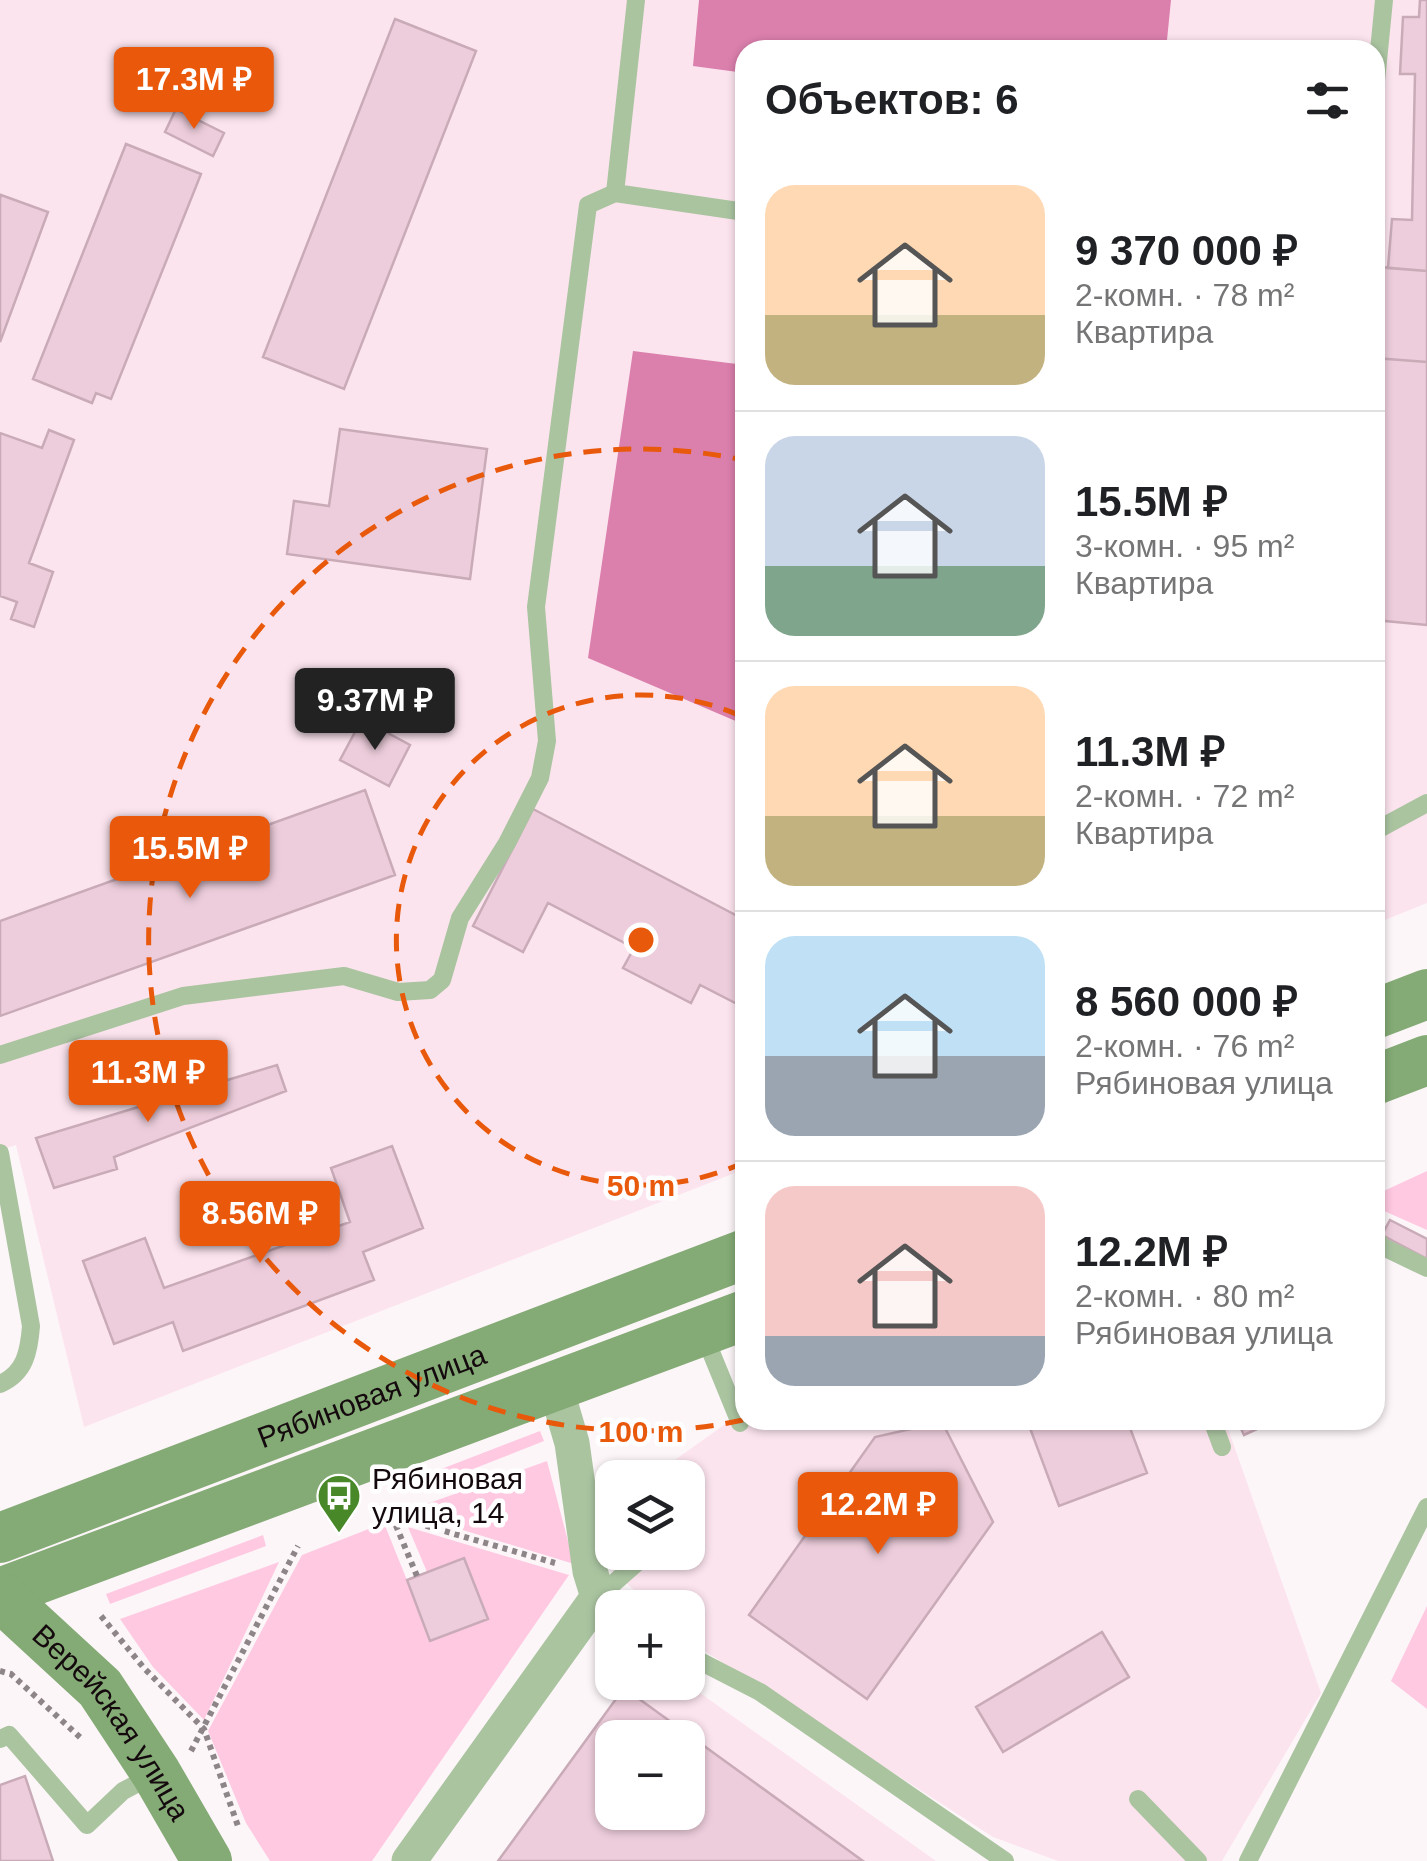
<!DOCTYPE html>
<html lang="ru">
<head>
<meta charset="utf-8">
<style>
	body { margin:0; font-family:Helvetica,sans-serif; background:#f2f2f2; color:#202124; height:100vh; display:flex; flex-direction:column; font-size:38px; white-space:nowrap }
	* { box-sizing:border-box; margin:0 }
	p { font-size:32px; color:#757577 }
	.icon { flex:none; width:55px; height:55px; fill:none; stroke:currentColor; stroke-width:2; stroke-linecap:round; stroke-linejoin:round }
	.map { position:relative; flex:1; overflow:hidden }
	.panel { position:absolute; left:735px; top:40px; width:650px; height:1390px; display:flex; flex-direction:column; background:#fff; border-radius:30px; box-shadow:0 2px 8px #0004 }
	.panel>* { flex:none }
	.tools { position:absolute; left:595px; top:1460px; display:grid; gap:20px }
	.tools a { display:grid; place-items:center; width:110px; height:110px; border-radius:20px; background:#fff; box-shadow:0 2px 8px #0004; font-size:50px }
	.price { position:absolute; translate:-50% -85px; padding:0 22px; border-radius:10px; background:#ea580c; color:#fff; font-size:32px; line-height:65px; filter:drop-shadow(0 2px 5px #0008) }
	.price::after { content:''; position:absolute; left:50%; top:60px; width:30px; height:22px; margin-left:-15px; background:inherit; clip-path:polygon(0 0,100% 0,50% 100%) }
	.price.on { background:#222; color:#fff }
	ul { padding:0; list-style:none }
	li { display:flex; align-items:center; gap:30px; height:250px; padding:0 30px }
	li+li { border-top:2px solid #e0e0e0 }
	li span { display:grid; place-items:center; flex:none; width:280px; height:200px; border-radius:30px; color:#555 }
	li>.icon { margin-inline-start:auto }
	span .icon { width:120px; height:120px; fill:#fffc; stroke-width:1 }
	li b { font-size:42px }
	h2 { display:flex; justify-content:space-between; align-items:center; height:120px; padding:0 30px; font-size:42px }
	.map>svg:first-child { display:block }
	.built { fill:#fce4ee; fill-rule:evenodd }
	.green { fill:#ffc9e1 }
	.water { fill:#db7fad }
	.building { fill:#edcddb; stroke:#c9abb8; stroke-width:2.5; fill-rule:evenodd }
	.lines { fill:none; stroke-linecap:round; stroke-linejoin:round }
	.path { stroke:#8d8588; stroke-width:6; stroke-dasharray:5 5; stroke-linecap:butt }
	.lane { stroke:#aac4a0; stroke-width:18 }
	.street { stroke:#aac4a0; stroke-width:35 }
	.secondary { stroke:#84aa75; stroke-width:50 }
	.ring { fill:none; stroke:#e8590c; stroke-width:5; stroke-dasharray:18 12 }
	.labels { text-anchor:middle; stroke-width:9; stroke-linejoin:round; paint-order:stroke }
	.street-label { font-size:30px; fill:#140a0e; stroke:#fff }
	.poi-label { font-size:30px; fill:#140a0e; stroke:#fff; text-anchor:start }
	.centre { fill:#e8590c; stroke:#fff; stroke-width:5 }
	.ring-label { font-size:30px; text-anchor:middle; font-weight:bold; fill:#e8590c; stroke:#fff; stroke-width:9; stroke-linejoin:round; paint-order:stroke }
</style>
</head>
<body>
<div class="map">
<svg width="1427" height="1861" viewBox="0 0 1427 1861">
	<rect width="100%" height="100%" fill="#fdf6f9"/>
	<path class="built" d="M0 0H1427V903L1375 924V50H745V1169L84 1427 16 1145 0 1150Z
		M745 1410V1420H1225L1321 1693 1222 1861H1058L993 1837 689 1641 688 1608 653 1607 604 1563 596 1516 612 1505V1552H688V1478L651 1477Z
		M627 1682 686 1683 936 1861H498ZM612 1738H688V1812H612Z"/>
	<path class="green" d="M1427 1171V1230L1375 1207V1195Z
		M540 1431 544 1441 422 1489 418 1478Z
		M547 1461 574 1564 404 1512Z
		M384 1523 431 1640 488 1618 464 1558 427 1572 408 1527 569 1575 372 1861H270L246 1823 208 1731 302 1555Z
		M263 1535 266 1546 110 1604 106 1594Z
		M279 1562 204 1720 153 1667 120 1619Z
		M1427 1606V1709L1391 1681Z"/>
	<path class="water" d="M699 0H1171L1166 50H745V73L693 66Z
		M633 351 745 365V725L588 658Z"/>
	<path class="building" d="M1420 0H1427V271L1388 268 1392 219 1412 220 1415 74H1400L1403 17H1419Z
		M395 19 476 51 344 389 263 357Z
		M176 109 224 133 213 156 165 132Z
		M126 144 201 174 111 399 96 393 92 403 33 379Z
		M1 195 48 212 0 342V199Z
		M1380 267 1427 271V362L1375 358Z
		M1375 358 1427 362V625L1375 620Z
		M340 429 487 449 470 579 287 554 294 501 329 506Z
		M49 430 74 440 29 563 53 572 34 627 11 619 17 602 0 596V433L42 448Z
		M362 719 410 745 389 786 340 760Z
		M365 790 395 875 0 1016V921Z
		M533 809 745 920V1008L700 985 691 1003 623 968 634 948 548 903 523 952 473 926Z
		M277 1065 286 1091 114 1157 117 1169 54 1188 36 1138Z
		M392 1146 423 1228 363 1252 374 1280 183 1351 173 1322 114 1344 83 1261 145 1238 164 1288 350 1222 331 1168Z
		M1390 1220 1427 1239V1259L1382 1235Z
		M1027 1420H1127L1147 1473 1059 1506Z
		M1237 1420H1271L1272 1422 1244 1435Z
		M942 1422 993 1522 867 1699 749 1615 875 1437Z
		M464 1558 488 1619 430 1641 407 1580Z
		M1102 1632 1129 1677 1003 1752 976 1707Z
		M624 1688 863 1861H498ZM612 1738H688V1812H612Z
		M25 1776 53 1861H0V1785Z"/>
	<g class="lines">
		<path class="path" d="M417 1576 392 1516 555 1563
			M101 1616 144 1668 204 1729 239 1829
			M0 1671 11 1674 83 1740
			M191 1751 298 1546"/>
		<path class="lane" d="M1375 91 1384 0
			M615 193 636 0
			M1375 831 1427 803
			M0 1055 183 996 344 976 398 992 430 990 442 980 460 918 507 843 540 778 547 741 536 607 588 205 615 193 745 212
			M0 1153 31 1326C29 1352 25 1373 0 1384
			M1375 1236 1381 1246 1427 1268
			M704 1335 740 1423
			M1212 1420 1222 1447
			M614 1608 598 1597 649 1552
			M688 1655 760 1692 1005 1861
			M0 1739 9 1735 87 1825 123 1791 155 1774
			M1138 1799 1198 1861
			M1248 1861 1427 1507"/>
		<path class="street" d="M409 1861 598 1597 590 1571 572 1443 555 1385"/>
		<g class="secondary">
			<path d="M1375 1014 1427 994"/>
			<path d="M1375 1080 1427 1060"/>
			<path id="s1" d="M0 1538 745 1254"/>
			<path d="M0 1593 745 1315"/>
			<path id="s2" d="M0 1596 100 1688 156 1773 207 1861"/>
		</g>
	</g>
	<g class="ring">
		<path d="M745 1162A245 245 0 1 1 745 718"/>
		<path d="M743 1420A491 491 0 1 1 743 460"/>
	</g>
	<defs>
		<symbol id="bus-pin" viewBox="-11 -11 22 30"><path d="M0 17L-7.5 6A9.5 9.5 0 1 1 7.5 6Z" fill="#498829" stroke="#fff"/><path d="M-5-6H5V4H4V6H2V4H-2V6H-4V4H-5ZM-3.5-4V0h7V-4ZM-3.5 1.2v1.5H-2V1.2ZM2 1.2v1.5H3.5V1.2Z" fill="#fff"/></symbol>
	</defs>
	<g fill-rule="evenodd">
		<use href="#bus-pin" x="314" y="1471" width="50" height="68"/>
	</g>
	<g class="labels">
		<g class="street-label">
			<text dy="10" stroke="none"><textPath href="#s1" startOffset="398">Рябиновая улица</textPath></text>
			<text dy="10" stroke="none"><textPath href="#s2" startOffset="170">Верейская улица</textPath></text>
		</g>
		<g class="poi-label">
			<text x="372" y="1489">Рябиновая<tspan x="372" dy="34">улица, 14</tspan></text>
		</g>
	</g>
	<circle cx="641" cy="940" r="15" class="centre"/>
	<g class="ring-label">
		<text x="641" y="1196">50 m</text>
		<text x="641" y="1442">100 m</text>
	</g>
</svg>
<div class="tools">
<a><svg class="icon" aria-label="layers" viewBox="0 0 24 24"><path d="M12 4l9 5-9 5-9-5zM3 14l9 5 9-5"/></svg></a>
<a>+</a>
<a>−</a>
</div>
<b class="price" style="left:194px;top:132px">17.3M ₽</b>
<b class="price on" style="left:375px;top:753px">9.37M ₽</b>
<b class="price" style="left:190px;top:901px">15.5M ₽</b>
<b class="price" style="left:148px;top:1125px">11.3M ₽</b>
<b class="price" style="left:260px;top:1266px">8.56M ₽</b>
<b class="price" style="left:878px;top:1557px">12.2M ₽</b>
<section class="panel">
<h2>Объектов: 6<svg class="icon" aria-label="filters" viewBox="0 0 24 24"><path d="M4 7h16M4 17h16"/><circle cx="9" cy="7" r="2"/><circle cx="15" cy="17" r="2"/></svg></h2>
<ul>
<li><span style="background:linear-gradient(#ffd9b3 65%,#c2b280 0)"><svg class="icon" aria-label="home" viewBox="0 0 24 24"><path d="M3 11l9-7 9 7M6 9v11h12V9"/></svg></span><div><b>9 370 000 ₽</b><p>2-комн. · 78 m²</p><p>Квартира</p></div></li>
<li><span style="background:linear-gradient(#c9d6e8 65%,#7fa58c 0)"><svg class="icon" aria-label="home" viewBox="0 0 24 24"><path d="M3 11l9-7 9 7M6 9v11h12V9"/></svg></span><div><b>15.5M ₽</b><p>3-комн. · 95 m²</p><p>Квартира</p></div></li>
<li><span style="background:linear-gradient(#ffd9b3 65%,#c2b280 0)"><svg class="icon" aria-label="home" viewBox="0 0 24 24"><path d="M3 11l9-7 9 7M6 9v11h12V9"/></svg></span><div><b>11.3M ₽</b><p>2-комн. · 72 m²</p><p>Квартира</p></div></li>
<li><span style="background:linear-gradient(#bfe0f5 60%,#9aa5b1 0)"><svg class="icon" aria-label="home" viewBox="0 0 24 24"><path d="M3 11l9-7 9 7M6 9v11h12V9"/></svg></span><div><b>8 560 000 ₽</b><p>2-комн. · 76 m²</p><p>Рябиновая улица</p></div></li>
<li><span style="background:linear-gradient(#f6c9c9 75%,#9aa5b1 0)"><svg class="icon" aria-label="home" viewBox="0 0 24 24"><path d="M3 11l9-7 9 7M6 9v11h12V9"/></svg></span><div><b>12.2M ₽</b><p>2-комн. · 80 m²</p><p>Рябиновая улица</p></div></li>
</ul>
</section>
</div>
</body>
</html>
